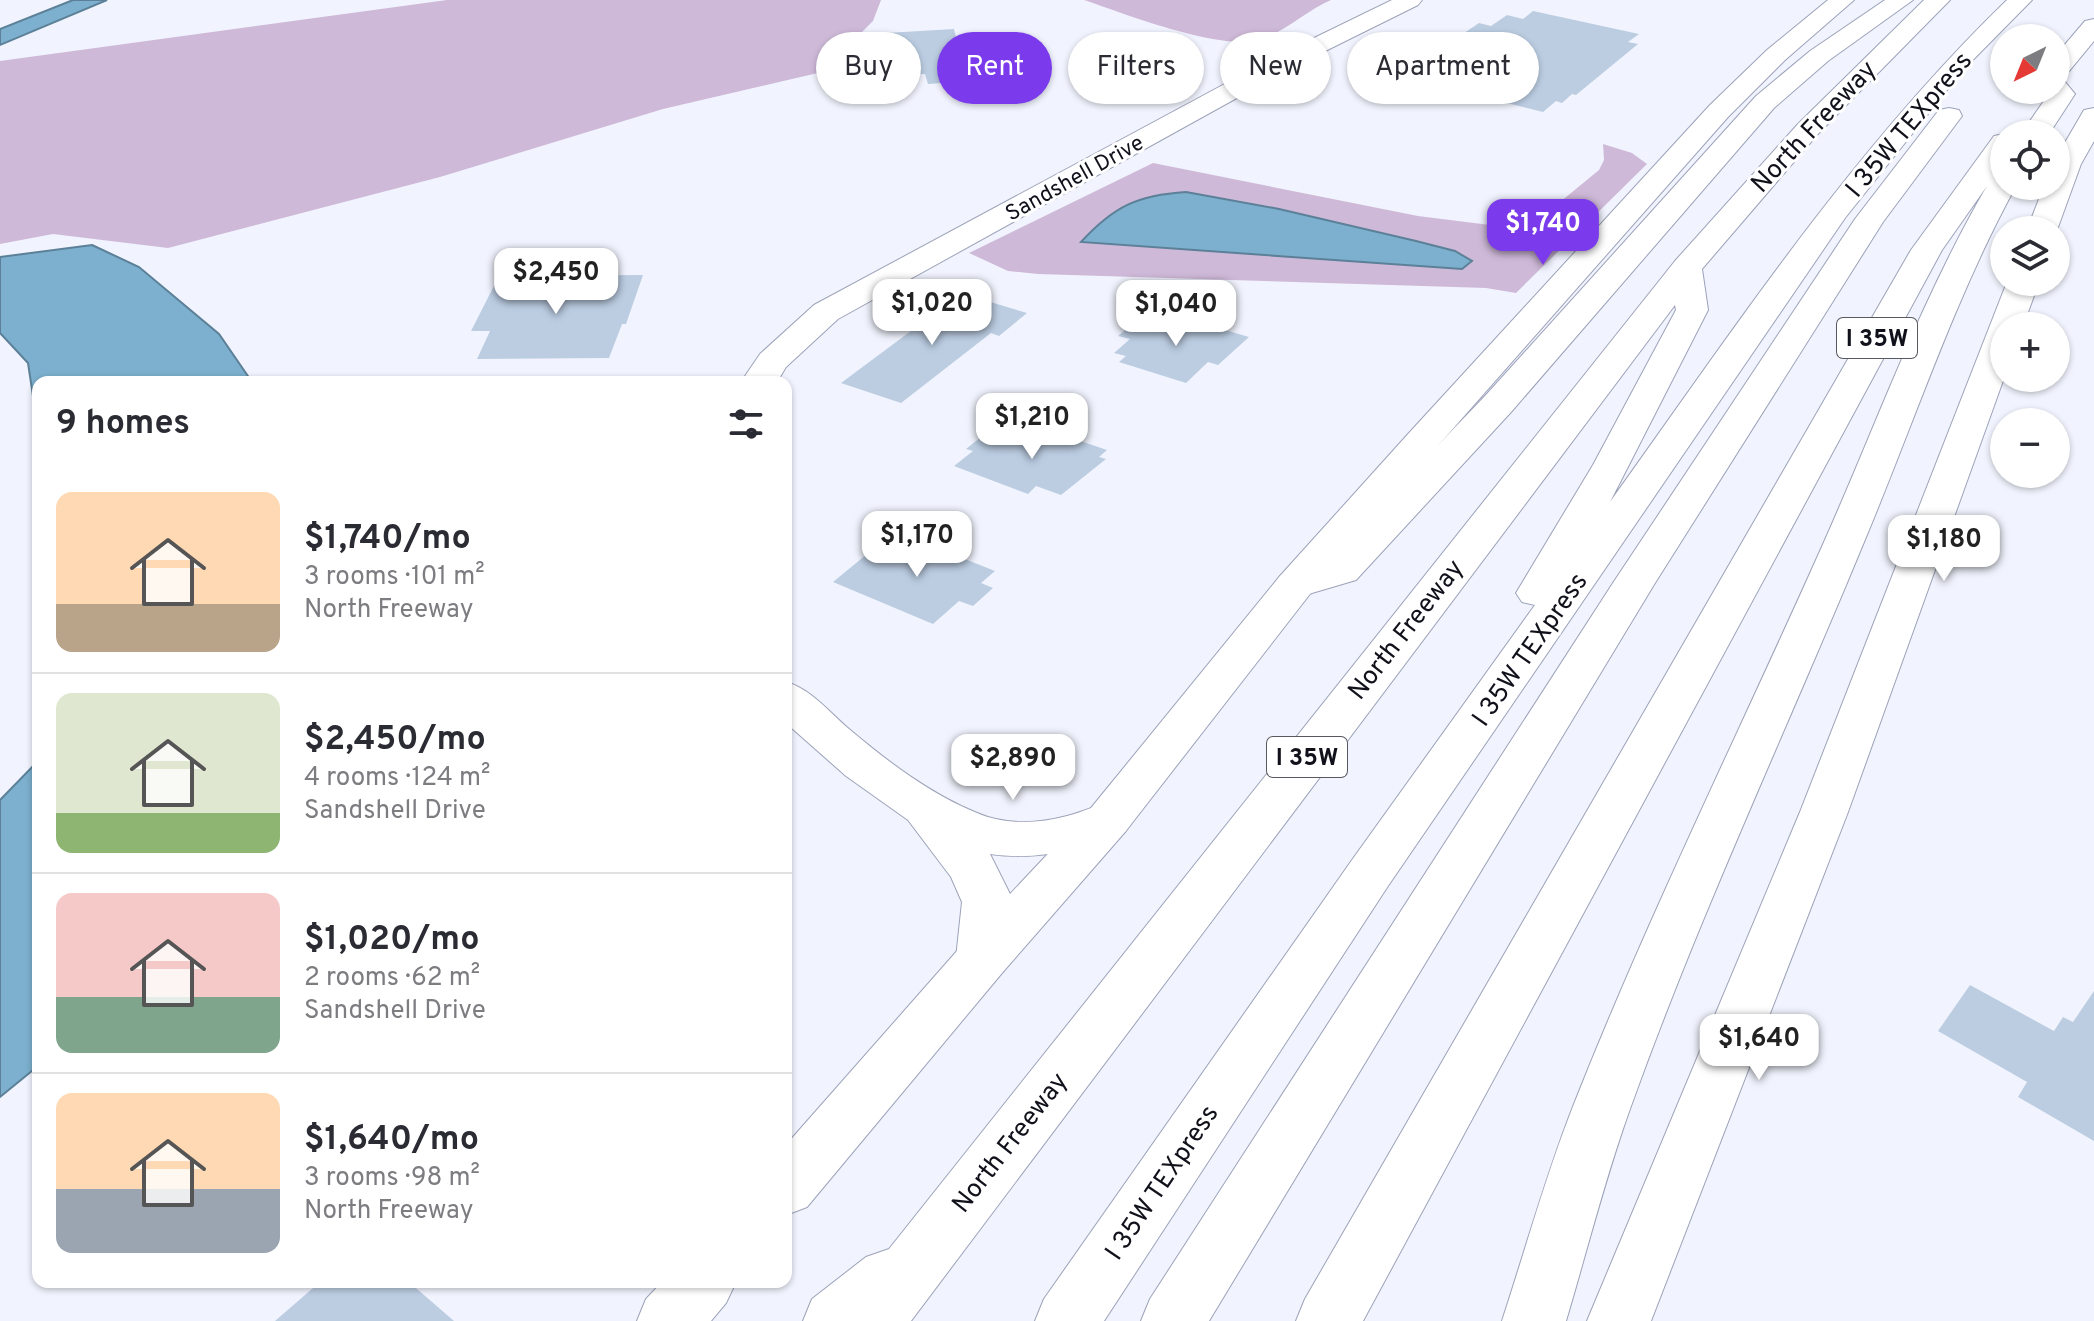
<!DOCTYPE html>
<html lang="en">
<head>
<meta charset="utf-8">
<style>
	body { margin:0; font-family:Overpass,sans-serif; background:#f7f7f7; color:#2b2b33; height:100vh; display:flex; flex-direction:column; font-size:30px; white-space:nowrap }
	* { box-sizing:border-box; margin:0 }
	p { font-size:26px; color:#7c7c81 }
	.icon { flex:none; width:44px; height:44px; fill:none; stroke:currentColor; stroke-width:2; stroke-linecap:round; stroke-linejoin:round }
	.map { position:relative; flex:1; overflow:hidden }
	.details { position:absolute; left:32px; top:376px; width:760px; height:912px; display:flex; flex-direction:column; background:#fff; border-radius:16px; box-shadow:0 2px 6px #0004 }
	.details>* { flex:none }
	.top-card { position:absolute; left:816px; top:32px; width:760px; height:72px; display:flex; gap:16px }
	.needle { width:52px; rotate:223deg }
	.tools { position:absolute; left:1990px; top:24px; display:grid; gap:16px }
	.tools a { display:grid; place-items:center; width:80px; height:80px; border-radius:50%; background:#fff; box-shadow:0 2px 6px #0004; font-size:40px }
	.price { position:absolute; translate:-50% -68px; padding:0 18px; border-radius:16px; background:#fff; color:#222; font-size:26px; line-height:52px; filter:drop-shadow(0 2px 4px #0008) }
	.price::after { content:''; position:absolute; left:50%; top:48px; width:24px; height:18px; margin-left:-12px; background:inherit; clip-path:polygon(0 0,100% 0,50% 100%) }
	.price.on { background:#7c3aed; color:#fff }
	ul { padding:0; list-style:none }
	li { display:flex; align-items:center; gap:24px; height:200px; padding:0 24px }
	li+li { border-top:2px solid #e1e1e2 }
	li span { display:grid; place-items:center; flex:none; width:224px; height:160px; border-radius:16px; color:#555 }
	li>.icon { margin-inline-start:auto }
	span .icon { width:96px; height:96px; fill:#fffc; stroke-width:1 }
	li b { font-size:34px }
	h2 { display:flex; justify-content:space-between; align-items:center; height:96px; padding:0 24px; font-size:34px }
	.pill { padding:0 28px; border-radius:36px; background:#fff; box-shadow:0 2px 6px #0004; font-size:28px; line-height:72px }
	.pill.on { background:#7c3aed; color:#fff }
	.map>svg:first-child { display:block }
	.green { fill:#cfb9d9 }
	.water { fill:#7cb0ce; stroke:#5c8098; stroke-width:2 }
	.building { fill:#bccde2 }
	.lines { fill:none; stroke-linecap:round; stroke-linejoin:round }
	.minor-casing { stroke:#9ca2b9; stroke-width:2 }
	.major-casing { stroke:#9ca2b9; stroke-width:2 }
	.highway-casing { stroke:#9ca2b9; stroke-width:2 }
	.minor { fill:#fff; fill-rule:evenodd }
	.major { fill:#fff; fill-rule:evenodd }
	.highway { fill:#fff; fill-rule:evenodd }
	.labels { text-anchor:middle; stroke-width:6; stroke-linejoin:round; paint-order:stroke }
	.far-street-label { font-size:22px; fill:#10111a; stroke:#fff }
	.shield { fill:#fff; stroke:#58585f; stroke-width:2 }
	.shield-label { font-size:24px; font-weight:bold; fill:#10111a }
	.street-label { font-size:26px; fill:#10111a; stroke:#fff }
</style>
</head>
<body>
<div class="map">
<svg width="2094" height="1321" viewBox="0 0 2094 1321">
	<rect width="100%" height="100%" fill="#f1f4fe"/>
	<path class="green" d="M447 0H881L873 21 822 72 663 109 440 177 168 248 53 234 0 244V61Z
		M1084 0H1331C1307 10 1288 30 1262 39 1224 53 1123 13 1084 0Z
		M1603 144 1632 153 1647 164 1516 293 1486 288 1038 274 1008 271 969 253 1153 163 1418 216 1490 225 1537 221 1599 170 1604 160Z"/>
	<path class="water" d="M73 0H107L0 45V29Z
		M1186 192 1279 209 1416 241 1455 251 1472 261 1462 269 1081 242C1114 206 1138 195 1186 192Z
		M92 245 139 267 219 334 252 382H38V429L28 363 0 333V257Z
		M38 761V1066L0 1097V800Z"/>
	<path class="building" d="M1533 11 1639 34 1628 42 1638 44 1576 95 1572 94 1562 103 1556 101 1543 112 1429 84 1441 76 1429 73 1447 60 1430 56 1479 23 1491 26 1507 15 1523 19Z
		M954 29 967 81 928 84 925 74 882 76 881 72H877L870 40 886 33Z
		M643 275 626 324H622L609 358 477 359 490 331H471L499 276Z
		M961 298 982 304 987 301 1027 313 999 336 991 333 901 403 841 383 923 322 915 319 939 301 952 305Z
		M1142 316 1185 329 1194 321 1249 337 1218 365 1208 362 1186 383 1119 362 1126 356 1114 353 1130 339 1118 336Z
		M991 429 1014 437 1020 432 1041 439 1051 431 1107 450 1099 457 1106 459 1061 495 1036 486 1028 494 954 466 973 451 966 449Z
		M889 536 926 551 932 546 995 571 981 583 993 588 973 606 959 601 933 624 833 582Z
		M1970 985 2054 1031 2063 1017 2073 1022 2094 991V1141L2018 1097 2027 1082 1938 1031Z
		M320 1282H409L454 1321H275Z"/>
	<g class="lines">
		<defs>
			<path id="minor" d="M1392 0H1422L1418 5 1291 68 838 319 786 367 777 382H741L760 354 814 305 1273 58Z
				M786 682C811 689 829 712 849 729 887 761 930 794 977 813 1005 825 1037 824 1067 816 1091 810 1100 800 1125 808L1133 820 1125 832C1080 850 1038 861 990 854L1014 902 1010 958 1002 973 983 979 964 973 956 958 962 902 951 877 908 820 846 776 786 723Z"/>
			<path id="major" d="M1828 0H1854L1785 60 1728 117 1435 449 1310 594 1125 832 1002 973 807 1207 786 1215V1145L964 943 1091 808 1280 576 1409 433 1710 105 1767 50Z
				M2094 108V141L2081 164 2057 230H2027L2044 186H2056V158L2084 110Z
				M2007 282H2039L2023 326H2004V378L1848 812 1651 1321H1587L1800 812Z
				M662 1282H736L726 1303 711 1321H637L646 1299Z"/>
			<path id="highway" d="M1885 0H1913L1828 61 1774 108 1512 411 1356 580 1295 598 1280 594 1274 585 1280 576 1326 562 1486 395 1756 96 1810 51Z
				M1924 0H1950L1817 135 1702 269 1708 310 1610 502C1734 329 1853 149 2007 0H2032L1964 69 1845 218 1388 886 1104 1321H1035L1044 1299 1352 860 1535 605 1522 602 1516 593 1593 465 1676 310 1675 305 911 1321H803L812 1299 866 1257 889 1249 1675 261 1798 124Z
				M2094 19V41L2065 76 2056 79V55L2085 21Z
				M2056 80 2065 82 2075 94 2049 134H2021L2048 95 2044 90H2056Z
				M1949 108 1959 110 1962 116 1883 222 1655 583 1209 1321H1141L1150 1299 1613 583 1855 219 1939 110Z
				M2004 134V162L1994 176 2004 173V186H2016C1954 299 1914 423 1864 542 1786 731 1699 916 1630 1109 1605 1178 1587 1251 1566 1321H1502C1525 1251 1545 1178 1572 1109 1648 916 1740 731 1824 542 1877 423 1921 299 1987 186L1942 250 1363 1321H1296L1305 1299 1911 250 1994 136Z"/>
		</defs>
		<use href="#minor" class="minor-casing"/>
		<use href="#major" class="major-casing"/>
		<use href="#highway" class="highway-casing"/>
		<use href="#minor" class="minor"/>
		<use href="#major" class="major"/>
		<use href="#highway" class="highway"/>
	</g>
	<g class="labels">
		<g class="far-street-label">
			<text transform="translate(1074 177) rotate(-29)" y="8">Sandshell Drive</text>
		</g>
		<g class="shield">
			<rect x="1837" y="318" width="80" height="40" rx="6"/>
			<rect x="1267" y="737" width="80" height="40" rx="6"/>
		</g>
		<g class="shield-label">
			<text x="1877" y="346">I 35W</text>
			<text x="1307" y="765">I 35W</text>
		</g>
		<g class="street-label">
			<text transform="translate(1908 124) rotate(-50)" y="9">I 35W TEXpress</text>
			<text transform="translate(1813 126) rotate(-47)" y="9">North Freeway</text>
			<text transform="translate(1405 629) rotate(-52)" y="9">North Freeway</text>
			<text transform="translate(1529 649) rotate(-55)" y="9">I 35W TEXpress</text>
			<text transform="translate(1009 1142) rotate(-52)" y="9">North Freeway</text>
			<text transform="translate(1161 1182) rotate(-56)" y="9">I 35W TEXpress</text>
		</g>
	</g>
</svg>
<div class="tools">
<a><svg class="needle" viewBox="-14 -14 28 28"><path d="M0-13l5 13h-10z" fill="#e53935"/><path d="M0 13l5-13h-10z" fill="#7c7c81"/></svg></a>
<a><svg class="icon" aria-label="locate" viewBox="0 0 24 24"><circle cx="12" cy="12" r="6"/><path d="M12 2v4M12 18v4M2 12h4M18 12h4"/></svg></a>
<a><svg class="icon" aria-label="layers" viewBox="0 0 24 24"><path d="M12 4l9 5-9 5-9-5zM3 14l9 5 9-5"/></svg></a>
<a>+</a>
<a>−</a>
</div>
<b class="price on" style="left:1543px;top:267px">$1,740</b>
<b class="price" style="left:556px;top:316px">$2,450</b>
<b class="price" style="left:932px;top:347px">$1,020</b>
<b class="price" style="left:1176px;top:348px">$1,040</b>
<b class="price" style="left:1032px;top:461px">$1,210</b>
<b class="price" style="left:917px;top:579px">$1,170</b>
<b class="price" style="left:1944px;top:583px">$1,180</b>
<b class="price" style="left:1013px;top:802px">$2,890</b>
<b class="price" style="left:1759px;top:1082px">$1,640</b>
<div class="top-card">
<a class="pill">Buy</a>
<a class="pill on">Rent</a>
<a class="pill">Filters</a>
<a class="pill">New</a>
<a class="pill">Apartment</a>
</div>
<section class="details">
<h2>9 homes<svg class="icon" aria-label="filters" viewBox="0 0 24 24"><path d="M4 7h16M4 17h16"/><circle cx="9" cy="7" r="2"/><circle cx="15" cy="17" r="2"/></svg></h2>
<ul>
<li><span style="background:linear-gradient(#ffd9b3 70%,#b9a48a 0)"><svg class="icon" aria-label="home" viewBox="0 0 24 24"><path d="M3 11l9-7 9 7M6 9v11h12V9"/></svg></span><div><b>$1,740/mo</b><p>3 rooms · 101 m²</p><p>North Freeway</p></div></li>
<li><span style="background:linear-gradient(#dfe7d0 75%,#8fb573 0)"><svg class="icon" aria-label="home" viewBox="0 0 24 24"><path d="M3 11l9-7 9 7M6 9v11h12V9"/></svg></span><div><b>$2,450/mo</b><p>4 rooms · 124 m²</p><p>Sandshell Drive</p></div></li>
<li><span style="background:linear-gradient(#f6c9c9 65%,#7fa58c 0)"><svg class="icon" aria-label="home" viewBox="0 0 24 24"><path d="M3 11l9-7 9 7M6 9v11h12V9"/></svg></span><div><b>$1,020/mo</b><p>2 rooms · 62 m²</p><p>Sandshell Drive</p></div></li>
<li><span style="background:linear-gradient(#ffd9b3 60%,#9aa5b1 0)"><svg class="icon" aria-label="home" viewBox="0 0 24 24"><path d="M3 11l9-7 9 7M6 9v11h12V9"/></svg></span><div><b>$1,640/mo</b><p>3 rooms · 98 m²</p><p>North Freeway</p></div></li>
</ul>
</section>
</div>
</body>
</html>
